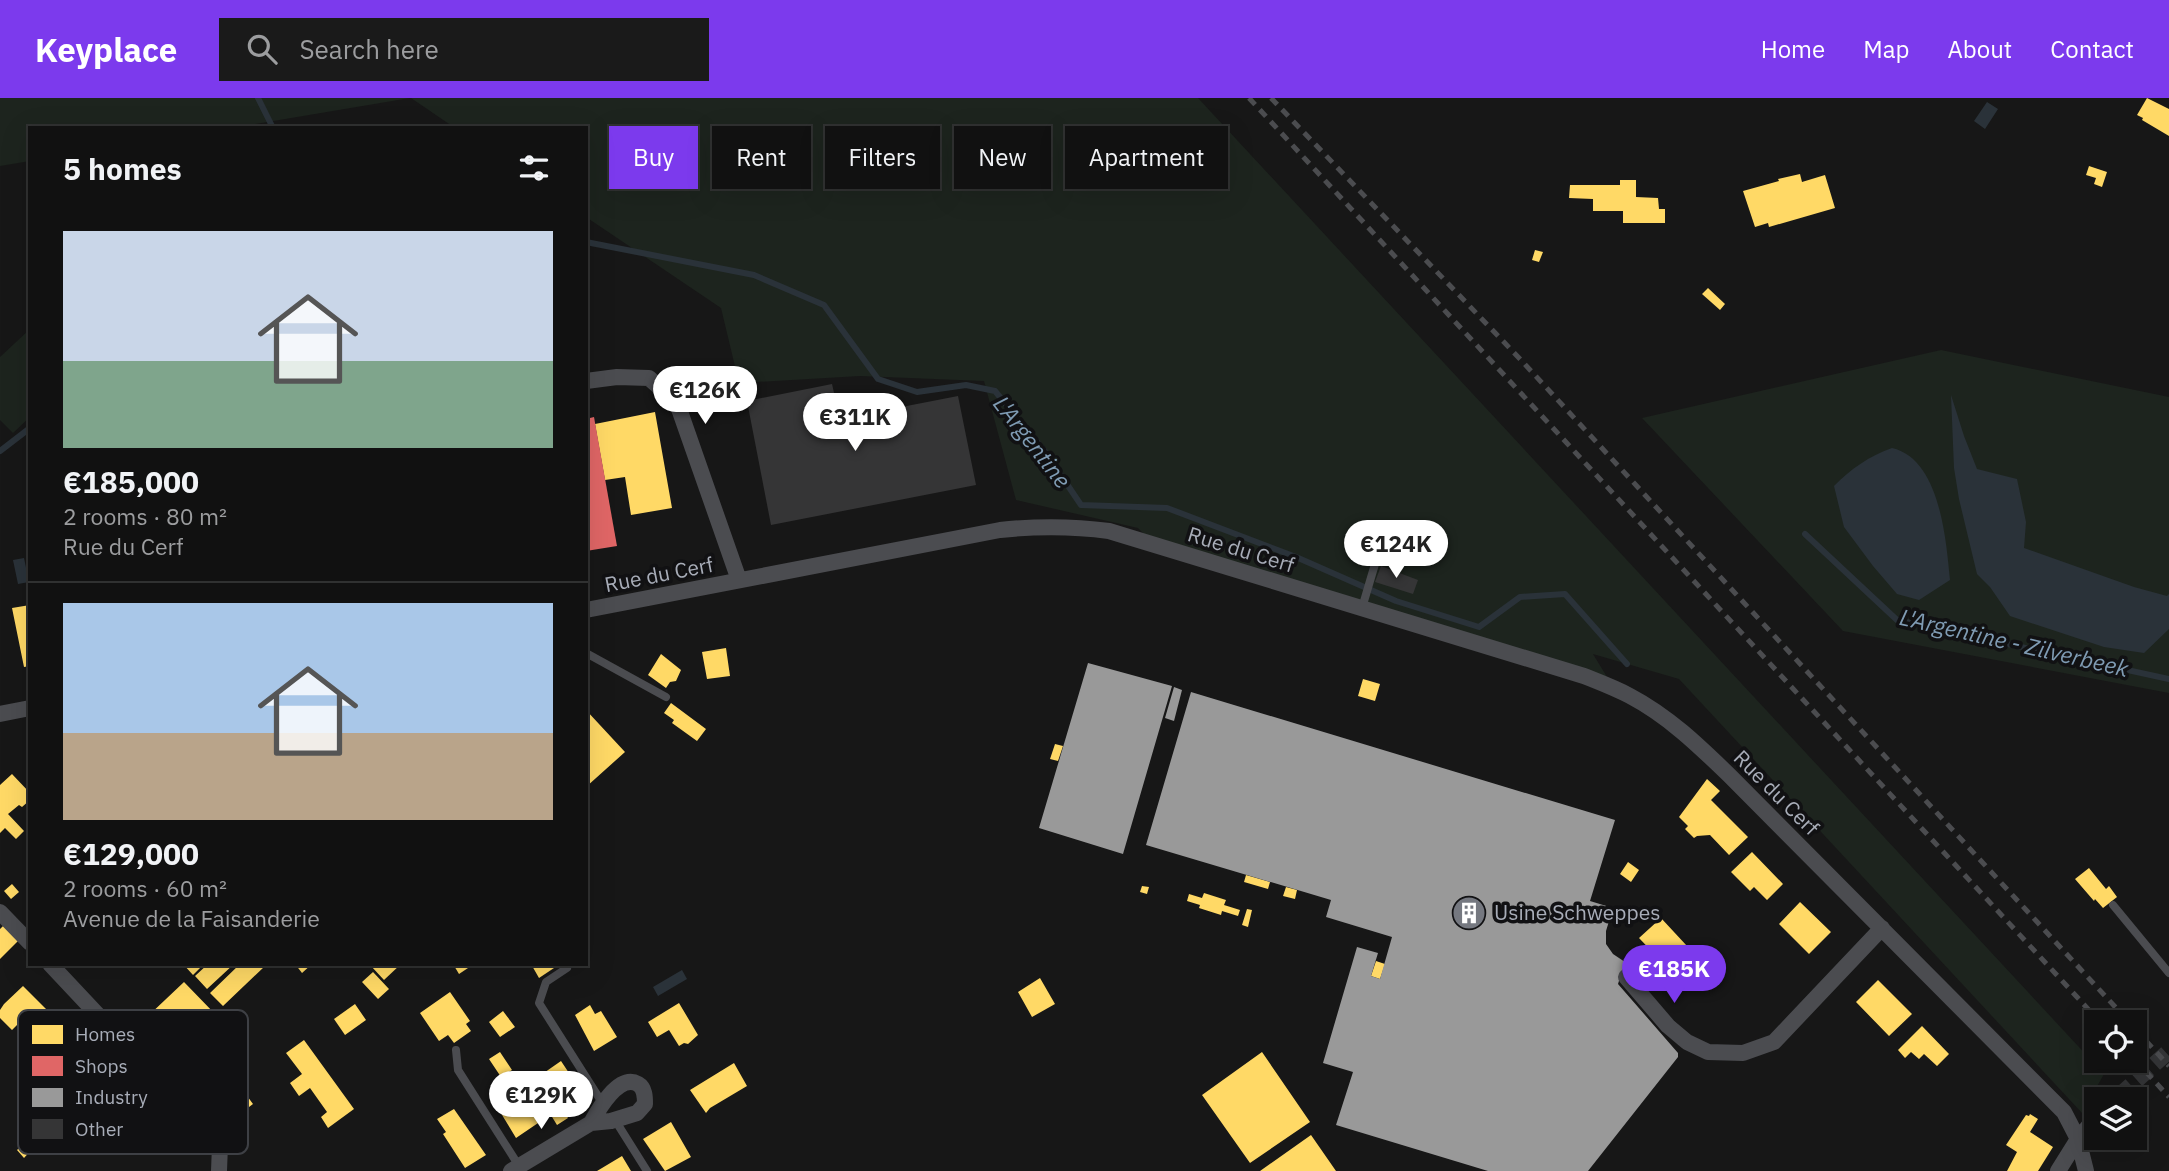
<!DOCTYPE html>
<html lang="en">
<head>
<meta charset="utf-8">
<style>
	body { margin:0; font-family:"IBM Plex Sans",sans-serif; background:#1a1a1a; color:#f1f3f6; height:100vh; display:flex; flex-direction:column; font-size:26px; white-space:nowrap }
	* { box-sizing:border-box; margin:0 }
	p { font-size:23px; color:#9c9d9f }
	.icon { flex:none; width:38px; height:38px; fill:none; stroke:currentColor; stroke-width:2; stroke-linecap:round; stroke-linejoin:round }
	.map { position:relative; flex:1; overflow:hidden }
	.side { position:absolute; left:28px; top:28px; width:560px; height:840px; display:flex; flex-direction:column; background:#111; border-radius:0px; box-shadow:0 7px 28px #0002,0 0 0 2px #303131 }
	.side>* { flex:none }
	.top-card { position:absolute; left:609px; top:28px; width:665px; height:63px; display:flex; gap:14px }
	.fabs { position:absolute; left:2084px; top:912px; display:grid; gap:14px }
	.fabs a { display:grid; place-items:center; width:63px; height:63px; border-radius:0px; background:#111; box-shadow:0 7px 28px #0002,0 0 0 2px #303131; font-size:35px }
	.price { position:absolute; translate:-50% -60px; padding:0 16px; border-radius:24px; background:#fff; color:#222; font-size:23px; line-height:46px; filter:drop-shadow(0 2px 4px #0008) }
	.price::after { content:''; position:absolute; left:50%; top:42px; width:21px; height:16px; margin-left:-10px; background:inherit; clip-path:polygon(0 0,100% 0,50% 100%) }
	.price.on { background:#7c3aed; color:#fff }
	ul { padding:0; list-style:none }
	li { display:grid; align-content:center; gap:14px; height:371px; padding:0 35px }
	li+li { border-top:2px solid #303131 }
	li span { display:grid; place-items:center; height:217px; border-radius:0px; color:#555 }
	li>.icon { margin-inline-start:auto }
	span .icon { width:126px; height:126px; fill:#fffc; stroke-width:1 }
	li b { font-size:30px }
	h2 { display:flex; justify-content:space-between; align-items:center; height:84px; padding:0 35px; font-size:30px }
	.chip { padding:0 24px; border-radius:0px; background:#111; box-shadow:0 7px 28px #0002,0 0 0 2px #303131; font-size:24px; line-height:63px }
	.chip.on { background:#7c3aed; color:#fff }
	header { display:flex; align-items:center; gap:42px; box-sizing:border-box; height:98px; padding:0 35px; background:#7c3aed; color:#fff }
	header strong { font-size:33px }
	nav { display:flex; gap:38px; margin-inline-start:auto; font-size:24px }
	.search { width:490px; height:63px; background:#1a1a1a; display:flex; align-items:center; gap:18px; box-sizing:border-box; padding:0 24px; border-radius:0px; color:#9c9d9f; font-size:26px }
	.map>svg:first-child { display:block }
	.green { fill:#1d241e }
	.water { fill:#2a3239 }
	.homes { fill:#ffd966 }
	.shops { fill:#e06666 }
	.industry { fill:#999 }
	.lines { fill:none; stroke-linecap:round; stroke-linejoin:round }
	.stream { stroke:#2a3239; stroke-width:6 }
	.building { fill:#353536 }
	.street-tunnel { stroke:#343537; stroke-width:16; stroke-dasharray:16 8; stroke-linecap:butt }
	.lane { stroke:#4b4c50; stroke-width:8 }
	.street { stroke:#4b4c50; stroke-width:16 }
	.rail { stroke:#4b4c4f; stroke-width:5; stroke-dasharray:9 7; stroke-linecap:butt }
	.labels { text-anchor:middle; stroke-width:7; stroke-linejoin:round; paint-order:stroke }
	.street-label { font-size:21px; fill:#a8adb8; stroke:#111113 }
	.poi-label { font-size:21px; fill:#a8adb8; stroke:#111113; text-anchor:start }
	.water-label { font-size:23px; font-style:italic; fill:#7f9bb3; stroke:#111113 }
	.key { fill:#111113; stroke:#3e4045; stroke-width:2 }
	.key-label { font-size:19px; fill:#a8adb8 }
</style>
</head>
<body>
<header>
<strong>Keyplace</strong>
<div class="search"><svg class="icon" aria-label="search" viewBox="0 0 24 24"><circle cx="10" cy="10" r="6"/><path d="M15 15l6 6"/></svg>Search here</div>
<nav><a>Home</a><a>Map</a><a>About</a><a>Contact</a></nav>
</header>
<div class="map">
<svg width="2169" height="1073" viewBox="0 0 2169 1073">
	<rect width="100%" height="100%" fill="#171717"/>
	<path class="green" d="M0 0H410L231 30H30V63L0 68Z
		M411 0H1198L2104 976 2082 1015 1679 581 1593 556 1607 579 1146 438 1138 430 1016 402 984 283 860 278 739 285 721 210 586 119V30H455Z
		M30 231V319L13 335 0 322V259Z
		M1941 252 2169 299V595L1843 533 1642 320Z"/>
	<path class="water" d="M1987 4 1998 11 1985 31 1974 23Z
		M1951 297 1964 338 1977 371 2017 381 2026 424 2024 450 2134 489 2167 498 2169 496V531L2144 555 2104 549 2010 518 1990 489 1977 476 1959 401 1954 370Z
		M1892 350C1940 361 1946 441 1950 482L1919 502 1897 496 1873 468 1844 429 1834 388C1851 371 1869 358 1892 350Z
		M24 460 29 484 18 486 13 462Z
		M682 872 687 881 658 898 653 889Z"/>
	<path class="homes" d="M2147 0 2169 11V38L2142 22 2143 20 2137 17Z
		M2089 68 2107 74 2102 89 2094 86 2096 80 2086 77Z
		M1800 76 1802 84 1825 77 1835 110 1769 129 1768 125 1755 129 1743 93 1779 83 1778 81Z
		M1620 82H1636V99L1658 100 1659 111H1665V125H1623V113H1593V101L1569 100 1570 87H1620Z
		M1535 152 1543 154 1539 164 1532 162Z
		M1708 190 1725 206 1720 212 1702 196Z
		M655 314 672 410 631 417 625 379 605 382 595 326Z
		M30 507V568L24 569 12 510Z
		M726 550 730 578 707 581 702 554Z
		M661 556 681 572 676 583 670 584 666 590 648 577Z
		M1363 581 1380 586 1375 603 1358 598Z
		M671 605 706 631 697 643 672 625 674 622 664 615Z
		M586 612 625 654 586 689Z
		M1055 646 1063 648 1058 663 1050 661Z
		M12 676 30 695V702L22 709 19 707 8 716 24 733 16 741 5 730 0 735V687Z
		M1707 681 1720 693 1711 702 1748 739 1729 757 1710 737 1697 738 1694 740 1685 731 1688 728 1679 719Z
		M1752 754 1783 786 1767 802 1754 789 1750 793 1731 774Z
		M1628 764 1639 772 1631 784 1620 776Z
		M2089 770 2106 791 2109 788 2117 799 2103 810 2095 801 2094 803 2075 781Z
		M1246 777 1270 784 1268 791 1244 784Z
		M12 786 19 794 11 801 4 793Z
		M1142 788 1149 789 1147 796 1140 794Z
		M1286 789 1297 792 1295 801 1283 798Z
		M1204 795 1226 802 1224 807 1240 812 1238 818 1222 813 1221 817 1199 810 1200 807 1187 803 1189 796 1202 800Z
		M1800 804 1831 834 1809 856 1779 826Z
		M1247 811 1252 812 1248 829 1242 827Z
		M1661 820 1687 848 1662 871 1658 866 1661 863 1639 840Z
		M6 825 20 841 0 861V831Z
		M1376 863 1385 866 1380 881 1371 878Z
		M183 866H204L193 877Z
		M208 866H234L207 891 195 878Z
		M240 866H262L264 869 223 908 210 895Z
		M295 866H312L302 875Z
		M373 866H401L384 882 371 868Z
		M453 866H474L459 876Z
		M531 866H560L539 880Z
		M373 874 389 891 378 901 362 884Z
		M1040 880 1055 906 1032 919 1018 894Z
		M1878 882 1912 916 1889 938 1856 904Z
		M184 884 216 917 178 951 147 919Z
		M23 888 56 921 38 938 36 936 31 941 17 927 12 932 0 920V912L4 906Z
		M450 894 470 923 466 926 471 933 454 945 448 937 439 943 420 915Z
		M679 905 698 937 688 946 684 945 679 948 669 932 657 939 648 924Z
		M355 906 366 922 345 937 334 921Z
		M590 907 595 916 601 913 617 939 594 953 575 917Z
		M503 913 515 929 500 939 489 924Z
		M1922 928 1949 956 1937 968 1924 956 1919 961 1911 954 1905 960 1898 952Z
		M304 942 354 1011 328 1030 321 1019 327 1014 310 990 299 998 290 985 302 976 286 955Z
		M500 954 512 972 501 979 489 961Z
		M1262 954 1310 1024 1250 1065 1202 997Z
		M561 963 575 984 552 1000 538 979Z
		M734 965 747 988 710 1010 706 1015 690 992Z
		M239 987 253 1006 241 1015 228 997Z
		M520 997 524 1004 530 1000 544 1021 516 1040 499 1012Z
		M560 1007 568 1020 557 1027 549 1014Z
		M454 1011 486 1057 465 1070 443 1036 446 1034 437 1021Z
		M2030 1016 2038 1021 2030 1034 2053 1049 2038 1073H2007L2017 1054 2006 1047 2026 1017 2029 1018Z
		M671 1024 691 1059 665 1073 643 1041Z
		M1311 1037 1336 1073H1260Z
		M28 1041 35 1048 24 1060 17 1052Z
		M622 1058 631 1073H597Z"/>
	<path class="shops" d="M594 319 617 448 586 453V321Z"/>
	<path class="industry" d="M1088 565 1172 588 1123 756 1039 730Z
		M1174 589 1182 592 1174 623 1165 620Z
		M1191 594 1615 722 1590 803 1613 810 1606 833V846L1613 856 1625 864 1618 886 1678 955V959L1588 1073H1488L1336 1027 1353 974 1323 965 1357 849 1378 855 1371 878 1380 881 1392 839 1326 819 1331 802 1146 747Z"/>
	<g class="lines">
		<path class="stream" d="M258 0 273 30
			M586 144 754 177 824 207 878 281 917 294 966 287 995 293 1046 355 1081 407 1167 410 1296 459 1396 503 1479 529 1520 499 1565 496 1627 566
			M0 353 30 330
			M1805 436 1897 522 2169 581"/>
	</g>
	<path class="building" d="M832 286 840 321 958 298 976 387 771 427 747 303Z
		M1381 468 1418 482 1413 496 1375 484Z"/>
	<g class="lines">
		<path class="street-tunnel" d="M2119 998 2169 953"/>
		<path class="lane" d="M1362 510 1375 466
			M586 555 666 599
			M2113 807 2169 875
			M567 870 546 884 539 905 603 1006
			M456 952 458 972 519 1068
			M615 1022 647 1073"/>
		<path class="street" d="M586 283 617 279 649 280 677 305 739 482
			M586 512 1000 432C1037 428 1072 428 1109 433L1584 578C1599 584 1615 590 1630 598 1668 618 1698 647 1729 677L2064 1014 2078 1041 2086 1073
			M0 616 30 610
			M0 814 30 845
			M50 866 220 1047 219 1073
			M1626 879 1668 928 1687 944 1708 954 1743 955 1774 944 1882 830
			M2116 1001 2119 998
			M511 1073 591 1025 611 1023 637 1015 645 1006C645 999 645 990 638 986 619 975 598 1012 591 1025
			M2058 1073 2078 1041 2096 1019"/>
		<path class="rail" d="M1249 0 2100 924
			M1271 0 1521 262 2129 924
			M2135 931 2169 968
			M2135 962 2169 999"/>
	</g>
	<defs>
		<symbol id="building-disc" viewBox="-11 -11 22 22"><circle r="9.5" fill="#757880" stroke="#111113"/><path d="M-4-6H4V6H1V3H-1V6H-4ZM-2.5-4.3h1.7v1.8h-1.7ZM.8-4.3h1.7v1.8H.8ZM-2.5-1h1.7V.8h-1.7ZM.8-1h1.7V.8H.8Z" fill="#fff"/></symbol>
	</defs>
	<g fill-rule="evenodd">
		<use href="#building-disc" x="1450" y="796" width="38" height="38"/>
	</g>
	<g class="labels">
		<g class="street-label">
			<text transform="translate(1241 452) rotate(17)" y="7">Rue du Cerf</text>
			<text transform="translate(659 477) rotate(-11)" y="7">Rue du Cerf</text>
			<text transform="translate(1776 695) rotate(45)" y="7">Rue du Cerf</text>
		</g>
		<g class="poi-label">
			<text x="1494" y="822">Usine Schweppes</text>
		</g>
		<g class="water-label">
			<text transform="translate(1032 344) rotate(52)" y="8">L'Argentine</text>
			<text transform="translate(2014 545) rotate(13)" y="8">L'Argentine - Zilverbeek</text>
		</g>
	</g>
	<rect x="18" y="912" width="230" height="144" rx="10" class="key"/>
	<rect x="32" y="927" width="31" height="19" fill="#ffd966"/>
	<rect x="32" y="958" width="31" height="20" fill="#e06666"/>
	<rect x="32" y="990" width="31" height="19" fill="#999"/>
	<rect x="32" y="1021" width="31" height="20" fill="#353536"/>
	<g class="key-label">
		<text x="75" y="943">Homes</text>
		<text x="75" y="975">Shops</text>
		<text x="75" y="1006">Industry</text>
		<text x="75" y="1038">Other</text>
	</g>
</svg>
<div class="fabs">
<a><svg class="icon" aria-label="locate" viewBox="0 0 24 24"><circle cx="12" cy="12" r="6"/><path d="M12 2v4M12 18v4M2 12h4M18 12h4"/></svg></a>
<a><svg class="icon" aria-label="layers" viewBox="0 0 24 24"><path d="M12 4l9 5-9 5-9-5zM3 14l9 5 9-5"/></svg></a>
</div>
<b class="price" style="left:705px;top:328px">€126K</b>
<b class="price" style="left:855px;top:355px">€311K</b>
<b class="price" style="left:1396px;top:482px">€124K</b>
<b class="price on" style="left:1674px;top:907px">€185K</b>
<b class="price" style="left:541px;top:1033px">€129K</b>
<div class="top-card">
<a class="chip on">Buy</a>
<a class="chip">Rent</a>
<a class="chip">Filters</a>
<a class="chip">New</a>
<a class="chip">Apartment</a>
</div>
<section class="side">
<h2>5 homes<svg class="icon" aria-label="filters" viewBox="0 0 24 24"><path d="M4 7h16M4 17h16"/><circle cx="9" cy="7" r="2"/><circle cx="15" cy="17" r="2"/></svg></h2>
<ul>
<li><span style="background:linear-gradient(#c9d6e8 60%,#7fa58c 0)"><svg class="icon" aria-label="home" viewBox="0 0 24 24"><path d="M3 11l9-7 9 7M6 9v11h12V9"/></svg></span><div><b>€185,000</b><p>2 rooms · 80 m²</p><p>Rue du Cerf</p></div></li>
<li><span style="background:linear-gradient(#a9c7e8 60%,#b9a48a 0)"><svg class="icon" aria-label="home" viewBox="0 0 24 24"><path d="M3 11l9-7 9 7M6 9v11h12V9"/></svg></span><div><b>€129,000</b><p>2 rooms · 60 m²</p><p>Avenue de la Faisanderie</p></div></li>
</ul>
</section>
</div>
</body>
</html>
